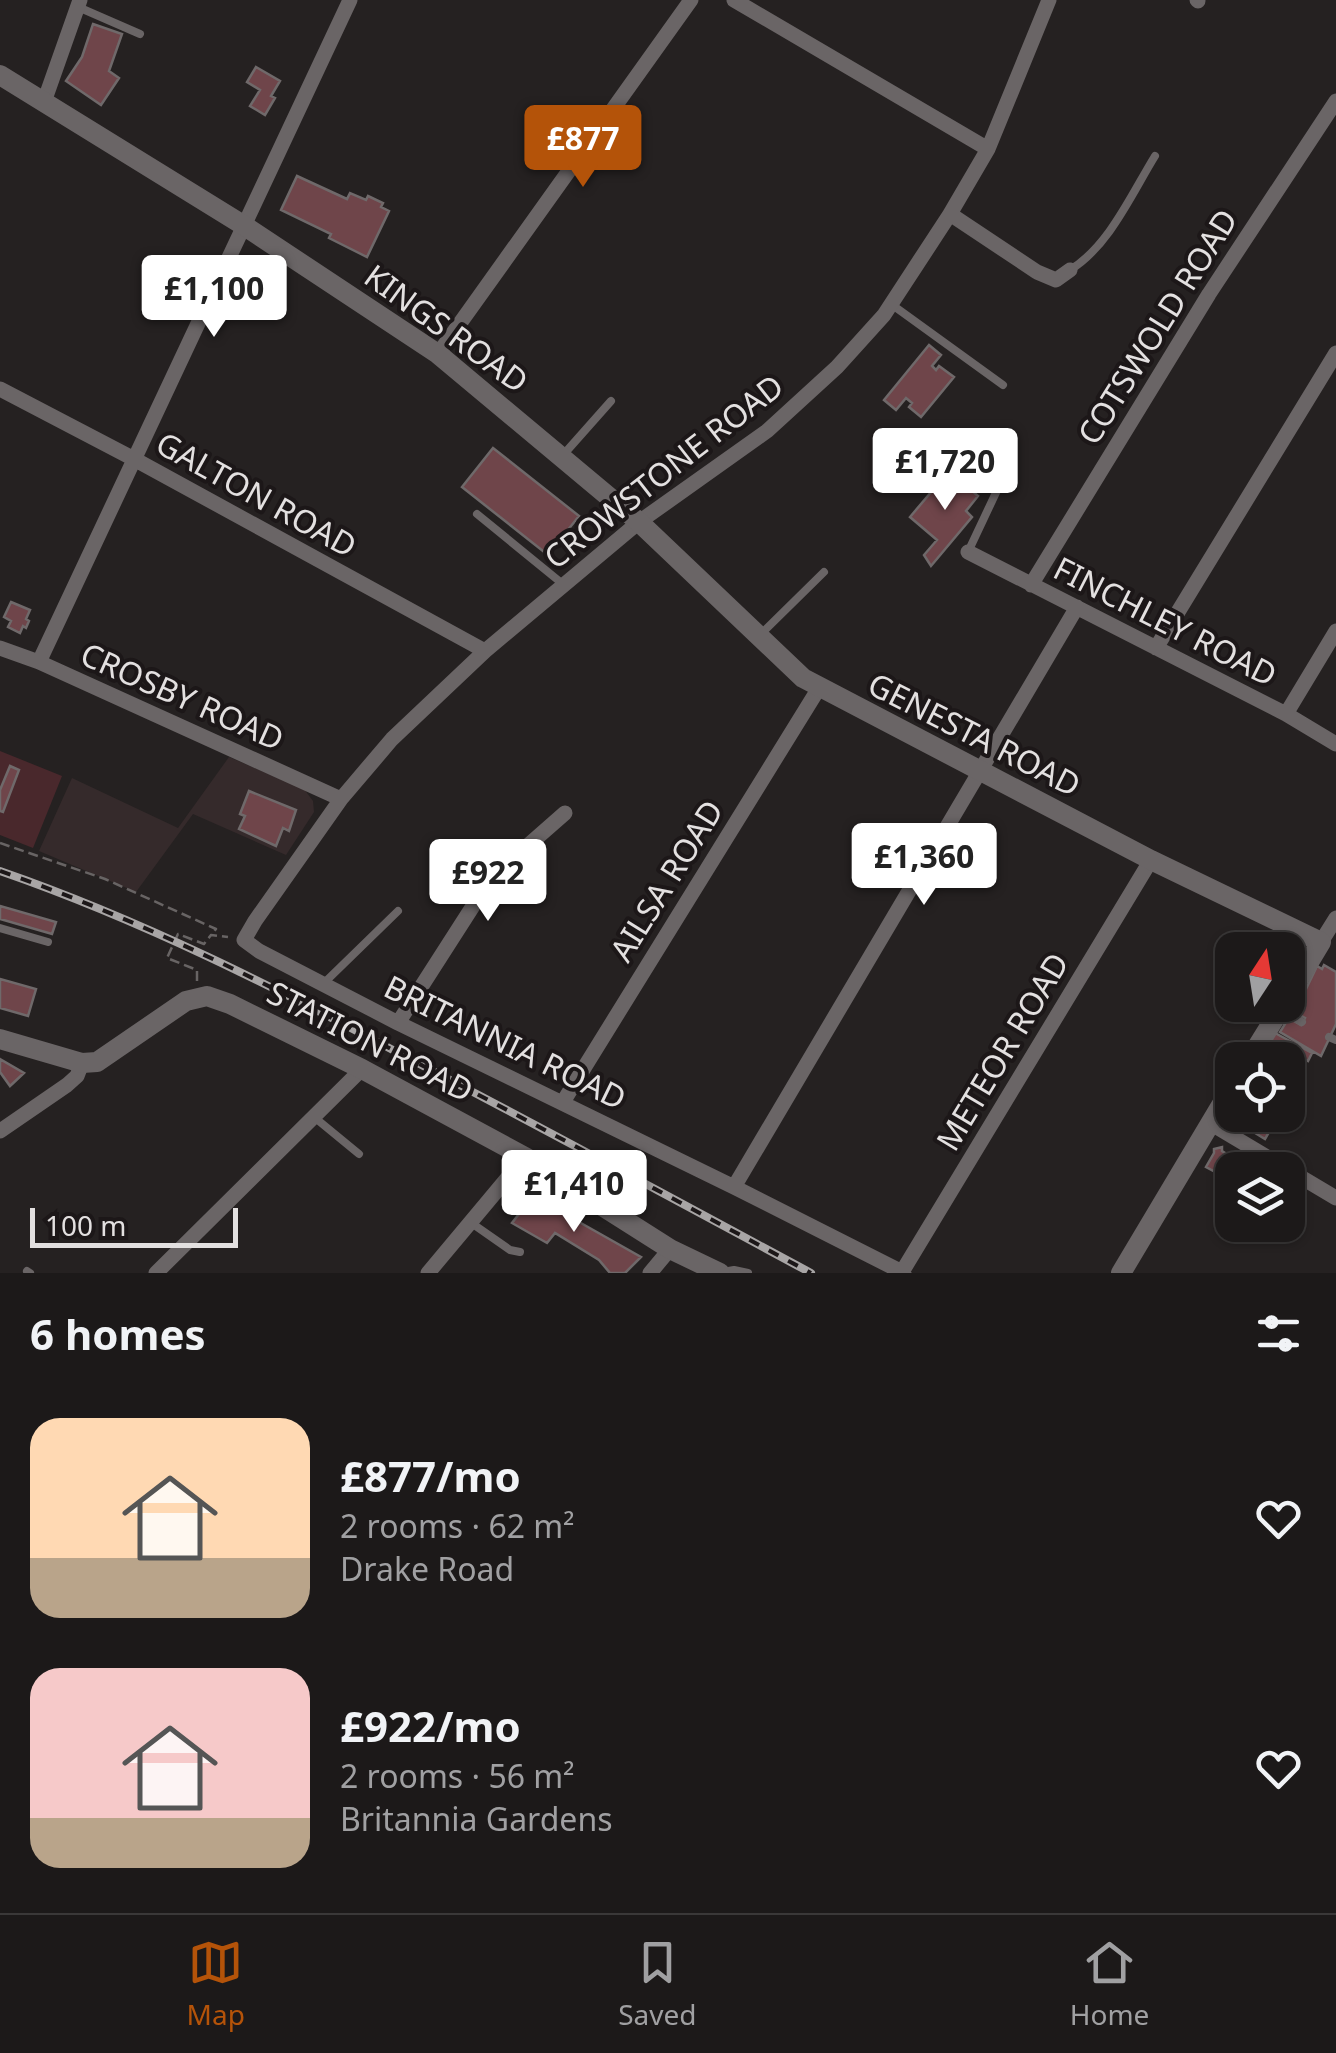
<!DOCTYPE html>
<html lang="en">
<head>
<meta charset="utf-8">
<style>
	body { margin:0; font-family:"Noto Sans",sans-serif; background:#252222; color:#f1f3f6; height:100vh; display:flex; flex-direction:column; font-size:38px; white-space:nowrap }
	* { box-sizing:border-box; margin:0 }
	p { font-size:32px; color:#a0a0a2 }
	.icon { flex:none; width:55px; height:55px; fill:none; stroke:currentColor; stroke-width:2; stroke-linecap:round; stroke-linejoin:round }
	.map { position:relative; height:1273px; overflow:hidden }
	.sheet { display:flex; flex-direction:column; background:#1c1919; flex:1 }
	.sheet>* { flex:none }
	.needle { width:65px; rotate:12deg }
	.tools { position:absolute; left:1215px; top:932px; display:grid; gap:20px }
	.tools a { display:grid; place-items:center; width:90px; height:90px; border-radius:20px; background:#1c1919; box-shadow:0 2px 8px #0004,0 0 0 2px #3a3838; font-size:50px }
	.scale { position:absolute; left:30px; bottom:25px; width:208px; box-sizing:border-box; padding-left:10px; border:5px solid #e3e0e0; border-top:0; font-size:28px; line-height:35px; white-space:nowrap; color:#e3e0e0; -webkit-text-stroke:8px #1c1718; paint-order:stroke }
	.price { position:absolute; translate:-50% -85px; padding:0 22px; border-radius:10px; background:#fff; color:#222; font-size:32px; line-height:65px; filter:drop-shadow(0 2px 5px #0008) }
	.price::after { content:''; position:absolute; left:50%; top:60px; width:30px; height:22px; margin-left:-15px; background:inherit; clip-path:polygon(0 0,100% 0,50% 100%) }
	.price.current { background:#b45309; color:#fff }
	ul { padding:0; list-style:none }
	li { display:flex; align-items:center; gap:30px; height:250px; padding:0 30px }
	li span { display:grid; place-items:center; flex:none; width:280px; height:200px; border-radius:30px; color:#555 }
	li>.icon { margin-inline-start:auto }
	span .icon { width:120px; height:120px; fill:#fffc; stroke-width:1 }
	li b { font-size:42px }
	h2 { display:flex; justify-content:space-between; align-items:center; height:120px; padding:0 30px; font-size:42px }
	.dock { display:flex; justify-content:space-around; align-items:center; height:140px; border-top:2px solid #3a3838; background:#1c1919; font-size:28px; color:#a0a0a2 }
	.dock a { display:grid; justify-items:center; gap:5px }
	.dock .current { color:#b45309 }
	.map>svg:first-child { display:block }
	.built { fill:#352a2b }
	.green { fill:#49282c }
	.building { fill:#6f454a; stroke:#6f696a; stroke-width:2.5 }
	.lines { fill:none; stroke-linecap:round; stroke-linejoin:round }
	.path { stroke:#686464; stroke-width:2.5; stroke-dasharray:10 5; stroke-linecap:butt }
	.lane { stroke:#6a6566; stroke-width:8 }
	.street { stroke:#6a6566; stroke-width:15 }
	.secondary { stroke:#6a6566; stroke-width:20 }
	.rail-casing { stroke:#a8a5a5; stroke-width:8 }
	.rail { stroke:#1c1718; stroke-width:4; stroke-dasharray:11; stroke-linecap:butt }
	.labels { text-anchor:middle; stroke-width:8; stroke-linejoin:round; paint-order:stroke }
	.street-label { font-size:32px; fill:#e3e0e0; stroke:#1c1718 }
</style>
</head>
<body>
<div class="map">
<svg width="1336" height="1273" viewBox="0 0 1336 1273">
	<rect width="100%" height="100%" fill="#252121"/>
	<path class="built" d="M229 757 304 789 313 801 314 812 286 855 193 814 136 892 39 851 72 778 178 828Z"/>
	<path class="green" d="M0 751 62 776 33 848 0 835Z"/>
	<path class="building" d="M93 24 122 34 109 71 119 78 101 105 66 81 82 57Z
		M256 67 280 81 271 96 275 98 265 115 250 106 260 90 247 82Z
		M297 176 347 199 350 193 366 200 368 196 383 203 381 207 389 211 367 257 329 238 331 234 281 210Z
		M929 345 941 355 932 366 936 370 939 366 954 377 921 417 909 407 912 403 906 398 896 410 884 400Z
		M493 448 579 516 548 555 462 487Z
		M949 471 978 496 966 511 972 517 931 566 924 555 937 540 910 517Z
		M11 602 30 610 26 619 29 621 26 628 23 626 20 633 8 627 11 621 4 617Z
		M10 766 19 770 3 812 0 811V790Z
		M249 791 296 810 289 831 283 828 276 846 239 829 245 816 240 814Z
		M0 906 56 922 52 934 0 919Z
		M1324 965 1336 972V1024L1321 1056 1280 1032 1285 1024 1281 1022 1285 1016 1301 1025 1305 1018 1289 1009 1293 1000 1298 1003 1302 997 1298 994 1302 986 1306 989 1317 966 1322 969Z
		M0 979 36 989 28 1016 0 1008Z
		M1275 1033 1312 1053 1308 1061 1302 1058 1295 1071 1298 1072 1293 1081 1288 1078V1060H1262L1264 1057 1262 1056Z
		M0 1059 24 1073 10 1086 0 1072Z
		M1232 1108V1115H1268L1276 1120 1265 1139 1229 1117Z
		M1222 1147V1151L1252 1170 1232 1171 1228 1168 1223 1176 1206 1167 1214 1153V1149Z
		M533 1196 641 1257 625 1273H610L599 1260 555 1233 547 1243 512 1223Z"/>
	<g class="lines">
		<path class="path" d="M0 843 105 879 216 929 211 935
			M197 981V970L167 958 178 934 204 944 211 935 228 937"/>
		<path class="lane" d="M78 7 140 34
			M1070 270C1109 246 1131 195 1155 156
			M891 304 1003 385
			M564 454 611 401
			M477 514 564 585
			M968 552 1001 482
			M762 633 824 572
			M0 928 48 942
			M324 983 398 911
			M1284 1011 1302 1022
			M1329 1037 1336 1040
			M314 1117 359 1154
			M470 1222 510 1250 520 1252
			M27 1271 30 1273
			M723 1272 734 1270 748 1273"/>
		<path class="street" d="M734 0 988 149
			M1197 0 1198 1
			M44 102 80 0
			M950 214 1037 272 1056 280 1070 270
			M438 354 691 0
			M0 389 134 459 485 651
			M968 552 1286 714 1336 744
			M1031 585 1209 294 1336 101
			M0 648 39 662 341 799
			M1156 648 1336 353
			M39 662 350 0
			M1286 714 1336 631
			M1321 942 1336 918
			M398 1023 491 878 565 813
			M563 1102 819 688
			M1210 1123 1336 1198
			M0 1131 67 1085 77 1076 82 1063
			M734 1187 1077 607
			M902 1272 1151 860
			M156 1273 362 1069
			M428 1273 525 1157
			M650 1273 670 1249
			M904 1273 734 1187 398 1023 259 951 244 940 255 921 341 799 392 739 485 651 639 522 767 431 837 367 884 315 950 214 988 149 1049 0"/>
		<path class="secondary" d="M0 75 243 225 438 354 639 522 803 678 1151 860 1321 942 1288 997
			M0 1039 82 1063 97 1062 186 1001 207 996 230 1004 362 1069 525 1157 670 1249 720 1273
			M1249 1060 1283 1005
			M1121 1273 1232 1087"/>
		<defs>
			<path id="rail" d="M0 871C142 920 276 988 408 1058 543 1128 677 1201 811 1273"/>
		</defs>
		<use href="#rail" class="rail-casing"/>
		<use href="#rail" class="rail"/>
	</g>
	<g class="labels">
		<g class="street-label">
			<text transform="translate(1158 327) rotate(-58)" y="11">COTSWOLD ROAD</text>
			<text transform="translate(446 329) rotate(36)" y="11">KINGS ROAD</text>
			<text transform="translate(664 472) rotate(-38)" y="11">CROWSTONE ROAD</text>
			<text transform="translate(256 495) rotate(29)" y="11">GALTON ROAD</text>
			<text transform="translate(1165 622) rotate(27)" y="11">FINCHLEY ROAD</text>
			<text transform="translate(182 697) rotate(24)" y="11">CROSBY ROAD</text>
			<text transform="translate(974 735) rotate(27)" y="11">GENESTA ROAD</text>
			<text transform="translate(667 881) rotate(-58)" y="11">AILSA ROAD</text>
			<text transform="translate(370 1042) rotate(27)" y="11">STATION ROAD</text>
			<text transform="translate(505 1043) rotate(26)" y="11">BRITANNIA ROAD</text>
			<text transform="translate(1003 1052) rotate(-59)" y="11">METEOR ROAD</text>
		</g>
	</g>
</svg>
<div class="tools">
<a><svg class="needle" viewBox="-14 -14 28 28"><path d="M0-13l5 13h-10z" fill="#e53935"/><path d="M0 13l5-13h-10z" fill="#a0a0a2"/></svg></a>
<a><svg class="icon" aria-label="locate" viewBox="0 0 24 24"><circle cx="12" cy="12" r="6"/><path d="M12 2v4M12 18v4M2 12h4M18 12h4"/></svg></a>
<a><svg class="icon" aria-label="layers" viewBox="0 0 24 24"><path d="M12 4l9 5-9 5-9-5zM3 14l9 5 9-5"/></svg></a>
</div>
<div class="scale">100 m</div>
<b class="price current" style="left:583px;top:190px">£877</b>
<b class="price" style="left:214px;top:340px">£1,100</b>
<b class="price" style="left:945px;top:513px">£1,720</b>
<b class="price" style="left:924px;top:908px">£1,360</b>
<b class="price" style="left:488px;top:924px">£922</b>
<b class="price" style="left:574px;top:1235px">£1,410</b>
</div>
<section class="sheet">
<h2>6 homes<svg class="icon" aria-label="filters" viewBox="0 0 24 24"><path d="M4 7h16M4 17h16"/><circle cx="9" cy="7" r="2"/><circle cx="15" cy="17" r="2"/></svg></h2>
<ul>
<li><span style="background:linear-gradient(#ffd9b3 70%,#b9a48a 0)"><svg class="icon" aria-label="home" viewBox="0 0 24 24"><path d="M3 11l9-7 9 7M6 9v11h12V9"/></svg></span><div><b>£877/mo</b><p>2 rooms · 62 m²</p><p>Drake Road</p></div><svg class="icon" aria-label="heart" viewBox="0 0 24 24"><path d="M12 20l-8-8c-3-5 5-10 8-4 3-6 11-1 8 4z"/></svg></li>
<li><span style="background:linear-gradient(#f6c9c9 75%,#b9a48a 0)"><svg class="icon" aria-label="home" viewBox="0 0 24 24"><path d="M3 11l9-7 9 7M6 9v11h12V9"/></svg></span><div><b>£922/mo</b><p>2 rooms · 56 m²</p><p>Britannia Gardens</p></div><svg class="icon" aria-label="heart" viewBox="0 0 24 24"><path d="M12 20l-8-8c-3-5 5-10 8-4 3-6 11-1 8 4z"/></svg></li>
</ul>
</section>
<nav class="dock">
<a class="current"><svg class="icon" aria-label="map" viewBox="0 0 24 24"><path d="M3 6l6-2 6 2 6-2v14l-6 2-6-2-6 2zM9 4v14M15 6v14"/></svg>Map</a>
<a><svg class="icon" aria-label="saved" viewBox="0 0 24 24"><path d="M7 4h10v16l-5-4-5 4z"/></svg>Saved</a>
<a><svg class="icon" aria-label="home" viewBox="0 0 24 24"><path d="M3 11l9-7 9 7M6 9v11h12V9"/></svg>Home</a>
</nav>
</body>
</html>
